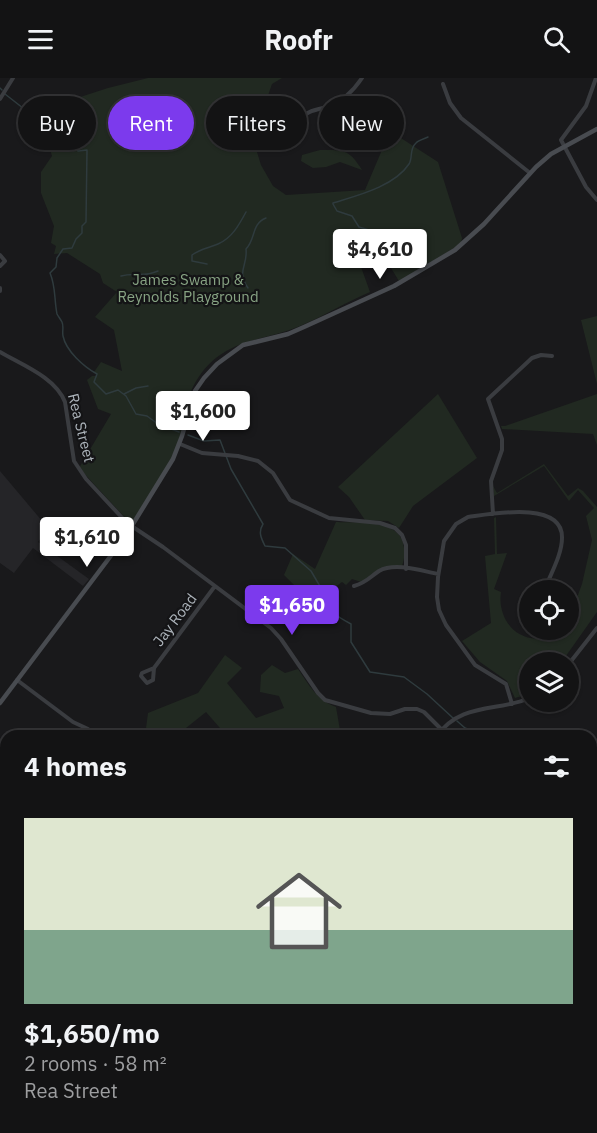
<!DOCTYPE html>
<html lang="en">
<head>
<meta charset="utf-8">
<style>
	body { margin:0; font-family:"IBM Plex Sans",sans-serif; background:#202022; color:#f1f3f6; height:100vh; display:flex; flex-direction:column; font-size:22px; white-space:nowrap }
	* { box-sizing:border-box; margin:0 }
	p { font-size:20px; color:#9d9ea0 }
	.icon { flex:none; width:33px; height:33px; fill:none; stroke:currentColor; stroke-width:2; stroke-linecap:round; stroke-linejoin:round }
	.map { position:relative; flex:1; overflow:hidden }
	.details { position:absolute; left:0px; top:652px; width:597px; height:404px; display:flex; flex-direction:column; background:#131314; border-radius:18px 18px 0 0; box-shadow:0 2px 4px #0004,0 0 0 2px #323234 }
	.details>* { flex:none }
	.hud { position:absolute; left:18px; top:18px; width:561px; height:54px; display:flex; gap:12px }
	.fabs { position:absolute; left:519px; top:502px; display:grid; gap:12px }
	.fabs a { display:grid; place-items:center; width:60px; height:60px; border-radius:50%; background:#131314; box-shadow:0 2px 4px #0004,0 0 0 2px #323234; font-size:30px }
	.price { position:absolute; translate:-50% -51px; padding:0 14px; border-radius:6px; background:#fff; color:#222; font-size:20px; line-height:39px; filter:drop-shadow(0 2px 3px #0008) }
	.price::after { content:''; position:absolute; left:50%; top:36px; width:18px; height:14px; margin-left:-9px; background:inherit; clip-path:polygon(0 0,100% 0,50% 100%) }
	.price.selected { background:#7c3aed; color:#fff }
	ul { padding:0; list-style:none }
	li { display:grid; align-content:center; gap:12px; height:318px; padding:0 24px }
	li+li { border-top:2px solid #323234 }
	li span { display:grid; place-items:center; height:186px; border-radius:0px; color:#555 }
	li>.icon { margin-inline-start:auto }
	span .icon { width:108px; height:108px; fill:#fffc; stroke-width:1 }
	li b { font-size:26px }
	h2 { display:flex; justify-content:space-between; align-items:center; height:72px; padding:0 24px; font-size:26px }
	.pill { padding:0 21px; border-radius:27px; background:#131314; box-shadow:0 2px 4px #0004,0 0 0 2px #323234; font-size:21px; line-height:54px }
	.pill.selected { background:#7c3aed; color:#fff }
	header { display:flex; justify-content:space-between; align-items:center; height:78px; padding:0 24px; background:#131314; font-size:27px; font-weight:700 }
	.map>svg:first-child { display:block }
	.built { fill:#252528 }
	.green { fill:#212921 }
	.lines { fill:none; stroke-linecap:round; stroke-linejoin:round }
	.stream { stroke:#2f3b3e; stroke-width:1.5 }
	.street { stroke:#3a3c40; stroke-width:4 }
	.secondary { stroke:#484b50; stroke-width:4.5 }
	.highway { stroke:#666b70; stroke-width:7 }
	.labels { text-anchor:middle; stroke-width:4.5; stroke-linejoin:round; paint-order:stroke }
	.park-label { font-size:15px; fill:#88a484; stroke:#141416 }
	.street-label { font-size:15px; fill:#acb3ba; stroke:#141416 }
</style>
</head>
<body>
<header><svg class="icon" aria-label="menu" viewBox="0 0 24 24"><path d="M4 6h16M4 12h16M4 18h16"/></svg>Roofr<svg class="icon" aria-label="search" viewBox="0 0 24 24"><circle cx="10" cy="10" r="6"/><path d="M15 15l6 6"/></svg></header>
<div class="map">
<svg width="597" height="1055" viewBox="0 0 597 1055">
	<rect width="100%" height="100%" fill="#19191b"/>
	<path class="built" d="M0 393 48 450 38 464 89 501 83 508 33 470 14 495 0 485Z
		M425 1050H502L500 1055H431Z"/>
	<path class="green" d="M148 0H282L272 6 263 32 255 19 253 20 246 39 261 87 273 108 286 117 365 112 390 53 438 84 462 160 461 166 399 203 373 161 355 172 370 214C346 224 324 238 300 248 259 265 221 260 195 305 185 322 186 344 179 362 169 390 149 416 134 441L129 444 79 390 111 336 98 331 87 302 92 298H97L94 294 101 284 122 293 114 252 95 239 117 214 103 205 100 196 67 175 54 176 56 168 51 165 54 148 41 115V94L52 78 46 57 31 44 21 28 71 22 108 10Z
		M320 72C344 72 349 71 362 92L340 84 326 89 313 90 301 83 302 77Z
		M597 238V306L581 242Z
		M438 316 477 380 413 428 399 450 388 443 365 442 349 419 338 409Z
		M597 316V367L593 356 502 351 501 348H505Z
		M544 386 568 418 578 410 583 413 597 429V534L561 585H530L529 616 515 620 507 603 480 584 462 563 491 545 485 478 495 476 494 440 496 439 497 476 507 475 494 511 501 514C497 539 515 564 542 560 552 559 558 552 568 552L569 541 582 506 592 462 586 438 594 430 578 412 569 423 544 388 494 418 493 408 497 415Z
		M336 444C357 445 402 440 404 470 405 476 404 483 402 488L390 489 361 504 352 501 346 507 342 504 313 526 284 497 293 476 315 491Z
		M225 577 242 590 227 605 256 640 284 630 279 618 260 614 261 597 272 587 285 595 298 591C309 607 317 622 336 629L341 658H227L206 634 176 658H145L148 635 198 615Z"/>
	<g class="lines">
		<path class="stream" d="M0 10 2 12
			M5 16 28 34H35L50 40 78 73 87 72 86 144 82 148V155L76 161 72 170 63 171 57 180 56 189 50 195C56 209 54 221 57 236 58 238 61 242 62 244 64 249 62 253 63 258 66 273 84 289 97 296L94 304 106 316 118 312 126 318 136 336 147 338 158 346 179 354
			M333 125C355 118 394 109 409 86 413 80 409 71 416 65 419 62 424 61 428 59
			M333 126 337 133 352 138 359 149 369 152 376 160H407
			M207 186 192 183V177C200 171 209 170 218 166 232 160 239 147 246 134
			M121 198C136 194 142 200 158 193
			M248 210C236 193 248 188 246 171 256 161 251 146 266 140
			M124 316 136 310 148 308
			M188 357 204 363 220 362 231 391 263 446C258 454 261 460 265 468L285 470 311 493 321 510 319 514C326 531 334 537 351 546V564L370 594 404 599 427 616 453 640
			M457 643 465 650 486 658
			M591 687 597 690
			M116 1055 124 1050"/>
		<path class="street" d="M596 0 586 28 561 62 586 109 597 122
			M443 6 450 25 461 40 530 95
			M0 21 13 0
			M298 47C307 30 313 34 329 28 343 23 354 12 362 0
			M0 177 5 183 0 188
			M0 213V210
			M0 274C22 287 55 299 65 324L74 383 86 401 127 445 163 469 271 550 281 561 318 615 325 622 371 635 390 636 405 631H417L424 634 442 652
			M180 366 202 375 238 378 258 383 273 395 290 422 329 440 380 445 395 450 402 457 406 467V491
			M493 436 491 403 502 372V361L488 321 532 280 541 277 552 278
			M354 508C366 505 370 499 379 493 395 484 422 493 438 496
			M568 587 597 550
			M154 590 153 602 147 605 141 598 142 595 154 590 215 508
			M17 602 73 644 88 651
			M512 626 506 606 475 587 446 547 439 532 437 519 438 499 444 463 456 446 468 439C491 436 563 422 562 460 562 477 550 497 544 513
			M185 658 187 655 192 654 195 658
			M437 658C461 624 497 634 530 620
			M0 779 6 784
			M0 886 6 880
			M0 926 6 934
			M591 946 597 934
			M591 977 597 978
			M0 1040 6 1037
			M48 1050 56 1055
			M146 1050 147 1055
			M170 1055 177 1050"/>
		<path class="secondary" d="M0 625 125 459 173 381 182 358 195 313 204 300 217 286 243 267 288 256 304 249 394 208 455 172 484 146 536 89 551 76 597 51"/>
		<path class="highway" d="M591 814 597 797
			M506 1055 507 1050"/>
	</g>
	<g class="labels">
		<g class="park-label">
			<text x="188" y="207">James Swamp &amp;<tspan x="188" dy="17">Reynolds Playground</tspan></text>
		</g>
		<g class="street-label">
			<text transform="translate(81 350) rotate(76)" y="5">Rea Street</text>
			<text transform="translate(175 542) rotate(-53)" y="5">Jay Road</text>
		</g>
	</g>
</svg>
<div class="fabs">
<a><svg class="icon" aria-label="locate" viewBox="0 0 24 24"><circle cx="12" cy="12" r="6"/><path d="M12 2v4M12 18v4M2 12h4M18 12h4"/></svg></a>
<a><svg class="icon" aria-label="layers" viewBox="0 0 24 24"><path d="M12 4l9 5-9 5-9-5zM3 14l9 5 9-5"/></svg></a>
</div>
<b class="price" style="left:380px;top:202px">$4,610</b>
<b class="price" style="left:203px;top:364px">$1,600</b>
<b class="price" style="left:87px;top:490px">$1,610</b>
<b class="price selected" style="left:292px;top:558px">$1,650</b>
<div class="hud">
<a class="pill">Buy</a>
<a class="pill selected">Rent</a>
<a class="pill">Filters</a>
<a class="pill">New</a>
</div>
<section class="details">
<h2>4 homes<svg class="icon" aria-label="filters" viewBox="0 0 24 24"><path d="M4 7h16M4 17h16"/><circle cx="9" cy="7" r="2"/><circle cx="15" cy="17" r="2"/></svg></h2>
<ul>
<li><span style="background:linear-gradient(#dfe7d0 60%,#7fa58c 0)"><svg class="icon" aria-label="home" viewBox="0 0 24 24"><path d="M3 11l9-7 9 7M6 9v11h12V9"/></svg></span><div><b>$1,650/mo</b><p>2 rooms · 58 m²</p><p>Rea Street</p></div></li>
</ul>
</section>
</div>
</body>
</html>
